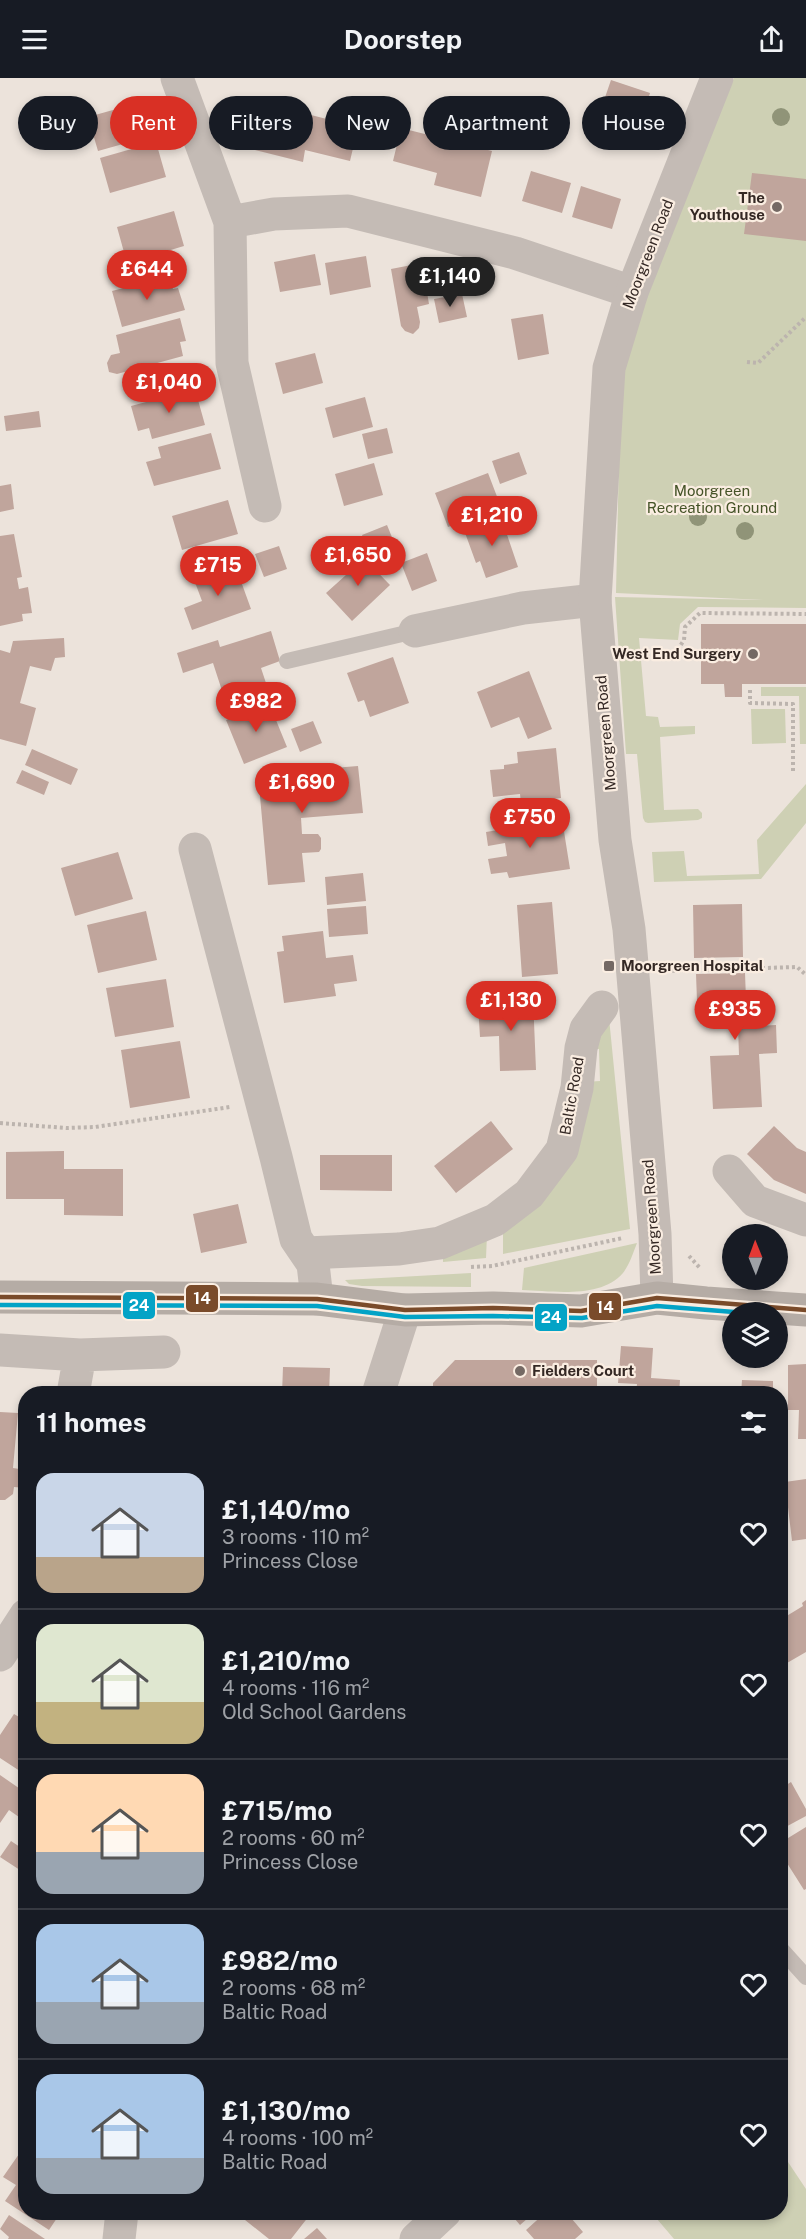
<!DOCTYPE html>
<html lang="en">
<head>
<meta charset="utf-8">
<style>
	body { margin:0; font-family:"Public Sans",sans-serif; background:#20242c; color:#f1f3f6; height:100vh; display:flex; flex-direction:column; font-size:22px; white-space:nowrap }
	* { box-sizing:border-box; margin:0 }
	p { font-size:20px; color:#9ea1a6 }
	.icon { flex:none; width:33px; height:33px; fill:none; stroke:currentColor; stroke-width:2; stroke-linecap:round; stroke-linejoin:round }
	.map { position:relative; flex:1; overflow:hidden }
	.sheet { position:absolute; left:18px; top:1308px; width:770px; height:834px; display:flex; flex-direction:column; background:#171b24; border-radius:24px; box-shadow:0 3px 9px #0003 }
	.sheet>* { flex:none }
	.banner { position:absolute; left:18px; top:18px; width:771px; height:54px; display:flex; gap:12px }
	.needle { width:39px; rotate:359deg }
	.controls { position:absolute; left:722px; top:1146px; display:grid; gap:12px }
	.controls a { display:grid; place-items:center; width:66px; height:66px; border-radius:50%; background:#171b24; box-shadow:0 3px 9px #0003; font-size:30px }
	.price { position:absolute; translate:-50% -51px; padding:0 14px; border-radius:21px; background:#d93025; color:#fff; font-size:20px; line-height:39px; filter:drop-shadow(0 2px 3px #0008) }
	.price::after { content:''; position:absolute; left:50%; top:36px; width:18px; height:14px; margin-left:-9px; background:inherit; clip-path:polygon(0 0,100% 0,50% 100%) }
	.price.active { background:#222; color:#fff }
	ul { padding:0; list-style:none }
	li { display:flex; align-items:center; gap:18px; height:150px; padding:0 18px }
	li+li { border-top:2px solid #363941 }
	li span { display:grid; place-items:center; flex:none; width:168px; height:120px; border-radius:18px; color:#555 }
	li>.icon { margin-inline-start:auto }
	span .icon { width:72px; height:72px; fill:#fffc; stroke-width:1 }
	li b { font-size:26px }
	h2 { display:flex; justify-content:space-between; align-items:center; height:72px; padding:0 18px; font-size:26px }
	.tag { padding:0 21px; border-radius:27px; background:#171b24; box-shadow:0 3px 9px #0003; font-size:21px; line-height:54px }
	.tag.active { background:#d93025; color:#fff }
	header { display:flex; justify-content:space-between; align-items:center; height:78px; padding:0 18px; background:#171b24; font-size:27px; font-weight:700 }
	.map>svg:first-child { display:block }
	.green { fill:#ced0b4 }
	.building { fill:#c0a59c }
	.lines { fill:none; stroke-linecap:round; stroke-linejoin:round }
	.path { stroke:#bcb4ae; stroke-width:4; stroke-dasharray:3 3; stroke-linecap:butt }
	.service { stroke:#c4bbb5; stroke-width:16 }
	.minor { stroke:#c4bbb5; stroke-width:33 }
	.tertiary { stroke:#c4bbb5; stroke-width:33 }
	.secondary { stroke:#b5aca5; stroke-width:33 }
	.bus-1-casing { stroke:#faede1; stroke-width:9 }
	.bus-2-casing { stroke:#faede1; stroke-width:9 }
	.bus-1 { stroke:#7a4b2a; stroke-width:4.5 }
	.bus-2 { stroke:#03a3c6; stroke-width:4.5 }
	.tree { fill:#909478 }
	.poi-dot { fill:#746964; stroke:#faede1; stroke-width:2 }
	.labels { text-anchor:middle; stroke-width:4.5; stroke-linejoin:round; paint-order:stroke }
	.poi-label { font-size:15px; font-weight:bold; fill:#342824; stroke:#faede1; text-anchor:end }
	.street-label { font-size:15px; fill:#342824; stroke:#faede1 }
	.park-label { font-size:15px; fill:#455327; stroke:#faede1 }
	.line-badge { stroke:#faede1; stroke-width:2 }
	.badge-label { font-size:16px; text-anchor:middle; font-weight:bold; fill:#fff }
</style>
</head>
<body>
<header><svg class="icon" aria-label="menu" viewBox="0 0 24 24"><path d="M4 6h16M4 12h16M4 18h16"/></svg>Doorstep<svg class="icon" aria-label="share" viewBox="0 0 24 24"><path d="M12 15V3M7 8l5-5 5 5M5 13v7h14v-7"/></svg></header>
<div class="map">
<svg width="806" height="2161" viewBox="0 0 806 2161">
	<rect width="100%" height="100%" fill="#ece3db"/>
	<path class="green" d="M734 0H806V530L698 529 680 546 678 562 639 560 646 638 658 639 660 649 695 648V656L660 659 664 732 698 731 702 735V740L698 742 648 745 645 744 643 740 637 676H626L615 519 763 522 616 515 621 291 699 77Z
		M761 609H806V666H800L799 618H761Z
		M751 631H785L786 665 752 666Z
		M806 706V745L761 801 654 804 652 774 684 773 687 798 759 796 757 762Z
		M609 940 630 1151 503 1176V1147L584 1004 600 1003 599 971H590Z
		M487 1156 486 1180 443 1184V1177Z
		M637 1165C633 1175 630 1186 623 1195 601 1221 552 1213 522 1212L524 1190Z
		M471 1195V1209L362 1208 349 1206 345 1202Z
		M780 2072 806 2111V2161H674L657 2141 664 2135 780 2134Z"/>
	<path class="building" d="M611 2 650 15 640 47 600 34Z
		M145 23 155 57 98 73 88 39Z
		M268 26 358 49 350 83 305 72 303 84 255 72Z
		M401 50 492 73 481 119 434 107 437 95 393 83Z
		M156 64 166 99 110 115 100 80Z
		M531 93 571 105 562 135 522 123Z
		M752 95 806 101V163L744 156Z
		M581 108 621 121 612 151 572 139Z
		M174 133 184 168 127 185 117 149Z
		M315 176 321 207 280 214 274 184Z
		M366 178 371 209 330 217 325 185Z
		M422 185 429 226 417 229 420 244 419 250 413 256 405 253 401 248 391 191Z
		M169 198 173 211 178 210 185 232 122 249 112 213Z
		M462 216 467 239 439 245 434 221Z
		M543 236 549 276 518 282 511 241Z
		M180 240 186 263 180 264 183 278 117 296 109 294 107 285 111 277 120 275 116 257Z
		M315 275 323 305 283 316 275 285Z
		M195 311 205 347 152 361 149 350 138 353 131 328Z
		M365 319 373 349 333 360 325 330Z
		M39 333 41 349 6 353 4 338Z
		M387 350 393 375 368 381 362 356Z
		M211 355 221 391 154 408 146 384 161 380 158 369Z
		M519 374 527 396 500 406 492 383Z
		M374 385 383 417 344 428 335 396Z
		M488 395 501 429 448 449 435 415Z
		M11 406 14 431 0 434V408Z
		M228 422 238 456 182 472 172 438Z
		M501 439 518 489 486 500 480 483 476 485 464 452Z
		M387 447 398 474 373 484 362 457Z
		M14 456 22 499 17 500 19 511 28 509 32 535 22 536 23 543 0 548V458Z
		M279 468 287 491 264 499 255 476Z
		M359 475 390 507 352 543 326 515 346 497 341 492Z
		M427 475 437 503 412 513 401 485Z
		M234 484 251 531 192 552 184 530 202 523 193 499Z
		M701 546H806V606H742V619H725L724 606H701Z
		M271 553 280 583 261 590 268 611 226 625 213 585 183 595 177 575 218 562 220 569Z
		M64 560 65 579 55 580 51 593 30 588 20 625 36 630 26 668 0 661V572L10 575 13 563Z
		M393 579 409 625 370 639 364 622 358 624 347 595Z
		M529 593 552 651 528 661 519 639 491 650 477 614Z
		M269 625 287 669 244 686 226 642Z
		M313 643 322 665 300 674 291 651Z
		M556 670 561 720 521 725 520 716 493 719 490 692 504 691V687L518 685 517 674Z
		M32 671 78 691 71 707 25 687Z
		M358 688 363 735 301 740 302 756H318L321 760V771L319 774 302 775 305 804 268 807 258 696Z
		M22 692 49 704 44 717 16 705Z
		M562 741 570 791 509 800 507 794 491 796 488 781 507 778 505 765 488 768 486 754Z
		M118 774 133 821 75 838 61 790Z
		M363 795 366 823 327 827 325 799Z
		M552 824 558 896 522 899 517 827Z
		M742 826 743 879 694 880 693 827Z
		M366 828 368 856 329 859 327 831Z
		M146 833 157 882 98 895 87 847Z
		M323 853 326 880 353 877 357 903 334 906 336 918 284 925 277 874 284 873 282 858Z
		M745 895 746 921H753L754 948 776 947 777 975 759 976 762 1029 713 1031 710 978 739 977 738 949H706L705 923H697L696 896Z
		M166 901 174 949 115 959 106 910Z
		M533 920 536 992 500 993 499 958 480 959 478 927 495 926V922Z
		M180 963 190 1020 130 1030 121 972Z
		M491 1043 513 1071 456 1115 434 1088Z
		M774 1048 797 1070 806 1074V1116L774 1102 747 1076Z
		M64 1073V1091H123V1138L64 1137V1121H6V1074Z
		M320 1077H392V1113L320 1112Z
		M238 1126 247 1165 201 1175 193 1136Z
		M621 1268 653 1270 651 1300 680 1302 679 1316H636L637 1306 618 1305Z
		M455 1282H597V1316H433V1305Z
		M806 1286V1361H798L799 1332H788V1287Z
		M283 1289 330 1290 329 1316H282Z
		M742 1302 773 1303V1316H741Z
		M0 1334 18 1335 13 1390 26 1392V1410L14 1409 13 1416 5 1422H0Z
		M806 1401V1461L792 1463 785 1404Z
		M806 1522V1574L787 1585 780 1573V1542L803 1528 802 1525Z
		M14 1636 26 1643V1697L0 1680V1657Z
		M0 1697 26 1715V1744L9 1732 0 1745Z
		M791 1704 806 1731V1738L780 1752V1711Z
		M806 1749V1811L804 1812 780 1774V1765Z
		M11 1763 26 1773V1796L0 1779Z
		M26 2066V2134H61L49 2152 5 2123 16 2107 3 2099Z
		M235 2134H305L309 2138 291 2161H269Z
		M509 2134H535L520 2147Z
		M546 2134H566L583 2154 575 2161H534L526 2152Z
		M9 2137 45 2161H8L9 2159 0 2151Z
		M317 2150 327 2161H304Z"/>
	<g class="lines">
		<path class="path" d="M747 284 758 285 806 239
			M671 582 684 562 685 549 700 535 806 536
			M750 612V625L793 626V694
			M666 893 797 889 806 897
			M0 1045 66 1050 95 1049 230 1029
			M689 1178 700 1190
			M471 1189 492 1188 623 1160"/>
		<path class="service" d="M287 583 415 553
			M780 1870 806 1899"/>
		<path class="minor" d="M177 0 230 144 232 285 265 428
			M230 144 274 136 348 133 515 175 632 214
			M415 553 523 530 595 522
			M195 771 276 1079 296 1161 313 1186 317 1221
			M729 1093 755 1123 806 1142
			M306 1175 399 1171 440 1165 495 1142 529 1116 562 1072 577 1010 581 970 586 951 602 929
			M0 1272 80 1277 73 1316
			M80 1277 164 1274
			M0 1577 26 1537
			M416 2161 445 2134"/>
		<path class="tertiary" d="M657 1220 655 1156 629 851 615 762 595 522 609 290 632 214 717 0
			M378 1316 405 1232
			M119 2161 122 2134"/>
		<path class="secondary" d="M0 1219 317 1221 405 1232 493 1230 581 1233 657 1220 706 1225 806 1232"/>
		<defs>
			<path id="bus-1" d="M0 1219 317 1221 405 1232 493 1230 581 1233 657 1220 806 1232"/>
			<path id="bus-2" d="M0 1227 317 1228 405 1239 493 1238 582 1240 657 1228 734 1234"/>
		</defs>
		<use href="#bus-1" class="bus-1-casing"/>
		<use href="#bus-2" class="bus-2-casing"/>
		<use href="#bus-1" class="bus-1"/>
		<use href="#bus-2" class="bus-2"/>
	</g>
	<g class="tree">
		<circle cx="781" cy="39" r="9"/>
		<circle cx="698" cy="439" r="9"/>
		<circle cx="745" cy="453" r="9"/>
	</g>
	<g class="poi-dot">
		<circle cx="777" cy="129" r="6"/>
		<circle cx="753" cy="576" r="6"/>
		<rect x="603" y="882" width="12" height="12" rx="3"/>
		<circle cx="520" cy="1293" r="6"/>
	</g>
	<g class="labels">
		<g class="poi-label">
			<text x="765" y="125">The<tspan x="765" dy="17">Youthouse</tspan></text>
			<text x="741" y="581">West End Surgery</text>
			<text x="621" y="893" text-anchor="start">Moorgreen Hospital</text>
			<text x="532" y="1298" text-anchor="start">Fielders Court</text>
		</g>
		<g class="street-label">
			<text transform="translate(648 176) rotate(-69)" y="5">Moorgreen Road</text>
			<text transform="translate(606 655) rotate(-95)" y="5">Moorgreen Road</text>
			<text transform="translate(572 1018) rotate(-80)" y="5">Baltic Road</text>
			<text transform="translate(652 1139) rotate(-94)" y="5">Moorgreen Road</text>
		</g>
		<g class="park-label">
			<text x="712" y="418">Moorgreen<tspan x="712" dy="17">Recreation Ground</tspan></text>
		</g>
	</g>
	<g class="line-badge">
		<rect x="185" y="1206" width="34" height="29" rx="6" fill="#7a4b2a"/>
		<rect x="122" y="1213" width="34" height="29" rx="6" fill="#03a3c6"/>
		<rect x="588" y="1214" width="34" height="29" rx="6" fill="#7a4b2a"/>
		<rect x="534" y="1225" width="34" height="29" rx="6" fill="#03a3c6"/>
	</g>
	<g class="badge-label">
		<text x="202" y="1226">14</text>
		<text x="139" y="1233">24</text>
		<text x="605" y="1235">14</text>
		<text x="551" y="1245">24</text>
	</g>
</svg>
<div class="controls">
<a><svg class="needle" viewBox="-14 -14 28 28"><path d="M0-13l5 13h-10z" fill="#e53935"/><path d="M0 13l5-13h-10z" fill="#9ea1a6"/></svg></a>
<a><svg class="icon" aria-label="layers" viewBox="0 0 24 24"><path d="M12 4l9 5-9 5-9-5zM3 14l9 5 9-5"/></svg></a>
</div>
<b class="price" style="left:147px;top:223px">£644</b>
<b class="price active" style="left:450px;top:230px">£1,140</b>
<b class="price" style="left:169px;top:336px">£1,040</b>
<b class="price" style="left:492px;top:469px">£1,210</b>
<b class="price" style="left:358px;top:509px">£1,650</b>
<b class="price" style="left:218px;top:519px">£715</b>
<b class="price" style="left:256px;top:655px">£982</b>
<b class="price" style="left:302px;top:736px">£1,690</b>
<b class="price" style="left:530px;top:771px">£750</b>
<b class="price" style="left:511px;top:954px">£1,130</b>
<b class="price" style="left:735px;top:963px">£935</b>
<div class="banner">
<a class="tag">Buy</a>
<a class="tag active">Rent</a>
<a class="tag">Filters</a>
<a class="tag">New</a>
<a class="tag">Apartment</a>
<a class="tag">House</a>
</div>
<section class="sheet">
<h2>11 homes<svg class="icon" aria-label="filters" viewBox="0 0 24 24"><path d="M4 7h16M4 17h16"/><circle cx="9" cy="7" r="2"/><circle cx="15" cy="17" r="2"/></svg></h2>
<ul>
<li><span style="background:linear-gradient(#c9d6e8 70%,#b9a48a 0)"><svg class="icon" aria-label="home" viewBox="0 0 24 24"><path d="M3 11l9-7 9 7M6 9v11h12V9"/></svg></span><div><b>£1,140/mo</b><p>3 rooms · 110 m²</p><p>Princess Close</p></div><svg class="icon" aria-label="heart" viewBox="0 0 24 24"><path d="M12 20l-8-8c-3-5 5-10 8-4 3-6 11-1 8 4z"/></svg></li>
<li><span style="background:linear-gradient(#dfe7d0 65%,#c2b280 0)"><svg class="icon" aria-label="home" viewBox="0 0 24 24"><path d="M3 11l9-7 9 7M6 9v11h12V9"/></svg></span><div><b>£1,210/mo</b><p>4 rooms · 116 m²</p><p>Old School Gardens</p></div><svg class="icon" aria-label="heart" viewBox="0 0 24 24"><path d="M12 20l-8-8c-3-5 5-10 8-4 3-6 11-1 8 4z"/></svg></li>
<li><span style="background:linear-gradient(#ffd9b3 65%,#9aa5b1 0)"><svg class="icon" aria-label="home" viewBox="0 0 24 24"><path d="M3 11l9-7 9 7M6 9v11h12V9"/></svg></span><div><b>£715/mo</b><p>2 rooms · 60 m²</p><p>Princess Close</p></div><svg class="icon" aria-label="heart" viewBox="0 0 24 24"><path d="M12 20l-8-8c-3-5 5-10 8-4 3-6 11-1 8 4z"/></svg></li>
<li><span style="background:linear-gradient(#a9c7e8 65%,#9aa5b1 0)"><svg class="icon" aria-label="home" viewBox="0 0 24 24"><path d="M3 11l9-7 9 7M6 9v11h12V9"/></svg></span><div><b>£982/mo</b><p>2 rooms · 68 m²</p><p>Baltic Road</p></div><svg class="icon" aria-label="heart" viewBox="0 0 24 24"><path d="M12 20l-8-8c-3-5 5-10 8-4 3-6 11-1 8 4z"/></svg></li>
<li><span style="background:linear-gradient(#a9c7e8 70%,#9aa5b1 0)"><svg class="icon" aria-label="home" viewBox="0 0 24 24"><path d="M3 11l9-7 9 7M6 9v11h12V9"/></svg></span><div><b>£1,130/mo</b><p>4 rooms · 100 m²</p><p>Baltic Road</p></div><svg class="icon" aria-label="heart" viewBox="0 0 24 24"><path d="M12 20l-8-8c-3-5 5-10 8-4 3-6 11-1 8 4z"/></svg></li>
</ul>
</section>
</div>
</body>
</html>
